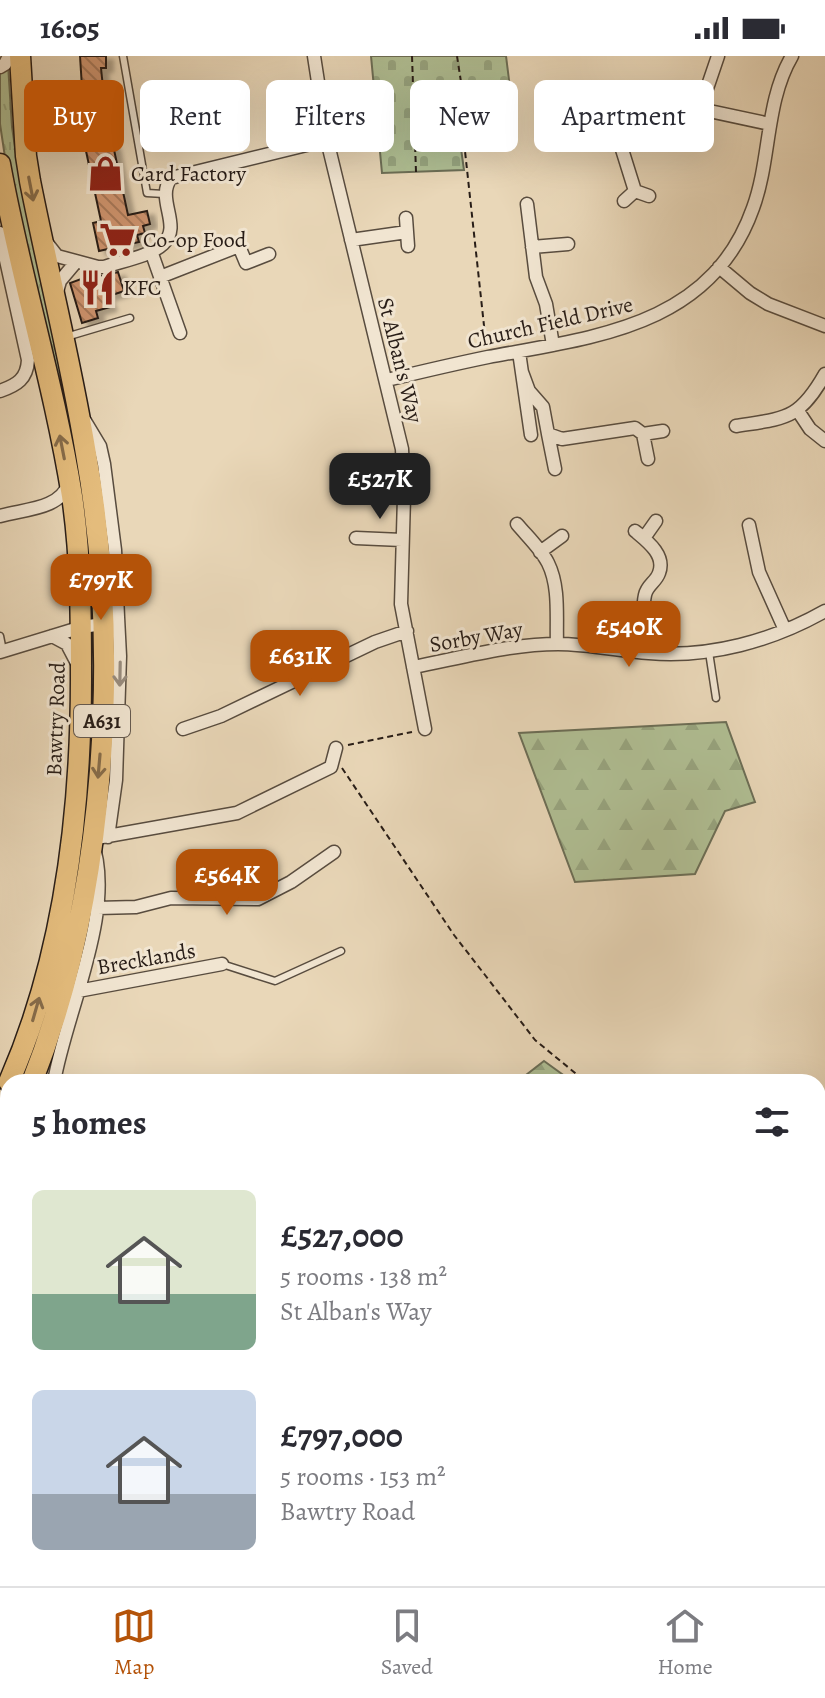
<!DOCTYPE html>
<html lang="en">
<head>
<meta charset="utf-8">
<style>
	body { margin:0; font-family:Alegreya,serif; background:#f2f2f3; color:#2b2b33; height:100vh; display:flex; flex-direction:column; font-size:30px; white-space:nowrap }
	* { box-sizing:border-box; margin:0 }
	p { font-size:26px; color:#7c7c81 }
	.icon { flex:none; width:44px; height:44px; fill:none; stroke:currentColor; stroke-width:2; stroke-linecap:round; stroke-linejoin:round }
	.map { position:relative; flex:1; overflow:hidden }
	.side { position:absolute; left:0px; top:1018px; width:826px; height:512px; display:flex; flex-direction:column; background:#fff; border-radius:24px 24px 0 0; box-shadow:0 8px 32px #0002 }
	.side>* { flex:none }
	.top-card { position:absolute; left:24px; top:24px; width:778px; height:72px; display:flex; gap:16px }
	.price { position:absolute; translate:-50% -68px; padding:0 18px; border-radius:16px; background:#b45309; color:#fff; font-size:26px; line-height:52px; filter:drop-shadow(0 2px 4px #0008) }
	.price::after { content:''; position:absolute; left:50%; top:48px; width:24px; height:18px; margin-left:-12px; background:inherit; clip-path:polygon(0 0,100% 0,50% 100%) }
	.price.selected { background:#222; color:#fff }
	ul { padding:0; list-style:none }
	li { display:flex; align-items:center; gap:24px; height:200px; padding:0 32px }
	li span { display:grid; place-items:center; flex:none; width:224px; height:160px; border-radius:12px; color:#555 }
	li>.icon { margin-inline-start:auto }
	span .icon { width:96px; height:96px; fill:#fffc; stroke-width:1 }
	li b { font-size:34px }
	h2 { display:flex; justify-content:space-between; align-items:center; height:96px; padding:0 32px; font-size:34px }
	.chip { padding:0 28px; border-radius:12px; background:#fff; box-shadow:0 8px 32px #0002; font-size:28px; line-height:72px }
	.chip.selected { background:#b45309; color:#fff }
	.status { display:flex; justify-content:space-between; align-items:center; height:56px; padding:0 40px; background:#fff; direction:ltr }
	.status svg { height:22px; fill:currentColor }
	.tabs { display:flex; justify-content:space-around; align-items:center; height:112px; border-top:2px solid #e1e1e2; background:#fff; font-size:22px; color:#7c7c81 }
	.tabs a { display:grid; justify-items:center; gap:4px }
	.tabs .selected { color:#b45309 }
	.map>svg:first-child { display:block }
	.grass { fill:url(#grass-tufts); stroke:#6c6e56; stroke-width:2 }
	.forest { fill:url(#forest-firs); stroke:#6c6e56; stroke-width:2 }
	.cemetery { fill:url(#cemetery-stones); stroke:#6c6e56; stroke-width:2 }
	.building { fill:url(#building-back-hatch); stroke:#281d17; stroke-width:2; filter:url(#shadow) }
	.lines { fill:none; stroke-linecap:round; stroke-linejoin:round }
	.service-casing { stroke:#584c3f; stroke-width:9 }
	.minor-casing { stroke:#584c3f; stroke-width:15 }
	.primary-casing { stroke:#281d17; stroke-width:23 }
	.path { stroke:#281d17; stroke-width:2; stroke-dasharray:6 4; stroke-linecap:butt }
	.service { stroke:#f1e5d1; stroke-width:6 }
	.minor { stroke:#f1e5d1; stroke-width:12 }
	.primary { stroke:#e4bc7c; stroke-width:20 }
	.oneway { stroke:#866c4a }
	.oneway2 { stroke:#978b7d }
	.labels { text-anchor:middle; stroke-width:6; stroke-linejoin:round; paint-order:stroke }
	.shield { fill:#f1e5d1; stroke:#64594f; stroke-width:2 }
	.shield-label { font-size:20px; font-weight:bold; fill:#281d17 }
	.poi-label { font-size:22px; fill:#281d17; stroke:#f1e5d1; text-anchor:start }
	.street-label { font-size:22px; fill:#281d17; stroke:#f1e5d1 }
</style>
</head>
<body>
<div class="status"><b>16:05</b><svg viewBox="0 0 49 12"><path d="M0 12V9h3v3zM5 12V6h3v6zM10 12V3h3v9zM15 12V0h3v12zM26 1h20v11H26zM47 4h2v5h-2z"/></svg></div>
<div class="map">
<svg width="825" height="1530" viewBox="0 0 825 1530">
	<defs>
		<pattern id="grass-tufts" width="24" height="20" patternUnits="userSpaceOnUse" patternTransform="scale(2)"><rect width="24" height="20" fill="#b0bf94"/><path d="M3 7l-1-3M5 7V3M7 7l1-3M15 17l-1-3M17 17v-4M19 17l1-3" fill="none" stroke="#97a47f"/></pattern>
		<pattern id="forest-firs" width="22" height="20" patternUnits="userSpaceOnUse" patternTransform="scale(2)"><rect width="22" height="20" fill="#b0bf94"/><path d="M5 1l3.5 6h-7zM16 11l3.5 6h-7z" fill="#97a47f"/></pattern>
		<pattern id="cemetery-stones" width="16" height="16" patternUnits="userSpaceOnUse" patternTransform="scale(2)"><rect width="16" height="16" fill="#b0bf94"/><path d="M2 7V4a2 2 0 0 1 4 0v3zM10 15v-3a2 2 0 0 1 4 0v3z" fill="#97a47f"/></pattern>
		<pattern id="building-back-hatch" width="6" height="6" patternUnits="userSpaceOnUse" patternTransform="scale(2)"><rect width="6" height="6" fill="#cf956f"/><path d="M-1 5l2 2M0 0l6 6M5-1l2 2" fill="none" stroke="#a8795a"/></pattern>
		<filter id="shadow"><feDropShadow dx="7" dy="4" stdDeviation="2" flood-color="#0004"/></filter>
	</defs>
	<rect width="100%" height="100%" fill="#e9d7b8"/>
	<filter id="stains"><feTurbulence type="fractalNoise" baseFrequency=".0025" numOctaves="4"/><feColorMatrix values="0 0 0 0 .2 0 0 0 0 .09 0 0 0 0 .02 0 0 0 .5 -.17"/></filter>
	<radialGradient id="worn" r=".72"><stop offset=".6" stop-color="#630" stop-opacity="0"/><stop offset="1" stop-color="#630" stop-opacity=".3"/></radialGradient>
	<path class="grass" d="M8 8 12 71 20 125 65 332 56 334 5 101 0 68V16Z"/>
	<path class="forest" d="M726 666 755 746 725 755 695 818 575 826 519 677Z
		M544 1005 573 1026H517Z
		M818 1174 825 1178V1530H643L640 1522H818Z"/>
	<path class="cemetery" d="M371 0H506L510 32 454 42 464 114 382 117Z"/>
	<path class="building" d="M80 0H106V12H101L109 90 113 89 128 159 147 155 150 168 143 170 145 177 137 179 139 186 99 195 93 167 101 165 86 95Z
		M118 216 124 235 106 241 110 251 96 255 98 262 82 267 70 227 92 219 104 220Z"/>
	<g class="lines">
		<defs>
			<path id="service" d="M123 0 147 137 164 138
				M66 281 130 262
				M0 580 3 595
				M709 596 716 642
				M222 908 275 925 341 895"/>
			<path id="minor" d="M314 0 327 84 402 393 404 441 401 548 425 673
				M0 11 5 8 9 0
				M583 45 616 55 632 43 644 41 770 68
				M700 53 718 0
				M616 55 615 71 635 135
				M624 145 635 135 649 140
				M527 148 536 221 546 248 553 289
				M406 162 408 190
				M0 177 28 304C27 323 17 329 0 335
				M351 184 407 176
				M46 186 57 200 98 211H104C121 205 149 201 163 188 183 170 155 143 171 122L327 84
				M532 191 568 188
				M151 195 180 277
				M719 211 750 237 768 248 825 270
				M160 221 239 190 246 207 269 198
				M57 236 60 225 76 206
				M519 296 531 379
				M522 316 529 335 543 351 548 378 562 383 635 372 643 378 648 403
				M387 324C420 316 454 308 488 301 594 281 711 271 753 152 771 103 765 46 792 0
				M798 355 810 373 825 385
				M85 365 100 390 104 408 115 494 118 561 120 600 116 724 108 781
				M736 370C786 362 799 364 825 318
				M548 378 555 413
				M643 378 663 375
				M0 460C23 453 60 454 69 427
				M517 468C527 480 541 493 548 507 560 531 556 562 557 588
				M749 469 759 516 785 574
				M635 475C647 485 666 499 659 517 656 526 647 529 645 539 641 557 645 579 645 597
				M356 482 402 484
				M644 482 656 465
				M540 496 562 480
				M52 580 67 588 78 609
				M0 596 82 571 103 568
				M413 611C460 602 510 588 558 588 589 588 619 595 649 597 710 602 772 585 825 555
				M183 673 221 660 375 586 407 575
				M97 852 136 851 171 842 258 843 291 826 334 796
				M78 935 222 908
				M54 1026C66 955 118 852 91 783L237 757 331 711 336 692
				M0 1374 8 1387
				M308 1522 312 1530
				M70 1530 77 1522"/>
			<path id="primary" d="M20 0 26 100 30 125C48 216 71 306 86 398 121 596 106 839 32 1026
				M0 108C20 219 54 328 72 440 81 500 81 562 81 622 81 757 64 901 9 1026
				M0 1093 8 1080"/>
		</defs>
		<use href="#service" class="service-casing"/>
		<use href="#minor" class="minor-casing"/>
		<use href="#primary" class="primary-casing"/>
		<path class="path" d="M412 0 416 116
			M457 0 463 39 459 40 486 288
			M40 58 62 56
			M42 71 63 69
			M348 689 412 676
			M342 712 454 879 485 919 535 984 580 1021 583 1026
			M818 1186 825 1191
			M818 1422 825 1431
			M651 1522 653 1530"/>
		<use href="#service" class="service"/>
		<use href="#minor" class="minor"/>
		<use href="#primary" class="primary"/>
	</g>
	<defs><path id="oneway-shaft" d="M-6 0H5M1.5-3L5.5 0L1.5 3" fill="none" stroke-width="1.6" stroke-linecap="round" stroke-linejoin="round" transform="scale(2)"/></defs>
	<g class="oneway">
		<use href="#oneway-shaft" transform="translate(31 133) rotate(79)"/>
		<use href="#oneway-shaft" transform="translate(62 391) rotate(-101)"/>
		<use href="#oneway-shaft" transform="translate(99 710) rotate(95)"/>
		<use href="#oneway-shaft" transform="translate(36 953) rotate(-74)"/>
	</g>
	<use class="oneway2" href="#oneway-shaft" transform="translate(120 618) rotate(91)"/>
	<defs>
		<symbol id="shop-bare" viewBox="-9 -9 18 18"><path d="M-5-2.5h2.3a2.7 3.5 0 0 1 5.4 0H5L5.5 6h-11ZM-1.5-2.5h3a1.5 2.3 0 0 0-3 0Z" fill="#8f2418" stroke="#f1e5d1" stroke-width="2.5" paint-order="stroke"/></symbol>
		<symbol id="supermarket-bare" viewBox="-9 -9 18 18"><path d="M-6-5.5h2.5l.6 2H6L4.5 2H-2.5L-4.4-4H-6ZM-1.5 3.2a1.3 1.3 0 1 0 .1 0ZM3 3.2a1.3 1.3 0 1 0 .1 0Z" fill="#8f2418" stroke="#f1e5d1" stroke-width="2.5" paint-order="stroke"/></symbol>
		<symbol id="restaurant-bare" viewBox="-9 -9 18 18"><path d="M-5-6h1v4h1v-4h1v4h1v-4h1v5L-1.5 .5V6h-2V.5L-5-1ZM5-6V6H3V1.5H1.5Q1.5-4 5-6Z" fill="#8f2418" stroke="#f1e5d1" stroke-width="2.5" paint-order="stroke"/></symbol>
	</defs>
	<g fill-rule="evenodd">
		<use href="#shop-bare" x="80" y="92" width="51" height="51"/>
		<use href="#supermarket-bare" x="92" y="158" width="51" height="51"/>
		<use href="#restaurant-bare" x="72" y="206" width="51" height="51"/>
	</g>
	<g class="labels">
		<rect class="shield" x="74" y="649" width="56" height="32" rx="6"/>
		<g class="shield-label">
			<text x="102" y="672">A631</text>
		</g>
		<g class="poi-label">
			<text x="131" y="125">Card Factory</text>
			<text x="143" y="191">Co-op Food</text>
			<text x="123" y="239">KFC</text>
		</g>
		<g class="street-label">
			<text transform="translate(550 266) rotate(-13)" y="8">Church Field Drive</text>
			<text transform="translate(401 304) rotate(76)" y="8">St Alban's Way</text>
			<text transform="translate(476 580) rotate(-10)" y="8">Sorby Way</text>
			<text transform="translate(55 663) rotate(-88)" y="8">Bawtry Road</text>
			<text transform="translate(146 902) rotate(-10)" y="8">Brecklands</text>
		</g>
	</g>
	<rect width="100%" height="100%" filter="url(#stains)"/>
	<rect width="100%" height="100%" fill="url(#worn)"/>
</svg>
<b class="price selected" style="left:380px;top:465px">£527K</b>
<b class="price" style="left:101px;top:566px">£797K</b>
<b class="price" style="left:629px;top:613px">£540K</b>
<b class="price" style="left:300px;top:642px">£631K</b>
<b class="price" style="left:227px;top:861px">£564K</b>
<div class="top-card">
<a class="chip selected">Buy</a>
<a class="chip">Rent</a>
<a class="chip">Filters</a>
<a class="chip">New</a>
<a class="chip">Apartment</a>
</div>
<section class="side">
<h2>5 homes<svg class="icon" aria-label="filters" viewBox="0 0 24 24"><path d="M4 7h16M4 17h16"/><circle cx="9" cy="7" r="2"/><circle cx="15" cy="17" r="2"/></svg></h2>
<ul>
<li><span style="background:linear-gradient(#dfe7d0 65%,#7fa58c 0)"><svg class="icon" aria-label="home" viewBox="0 0 24 24"><path d="M3 11l9-7 9 7M6 9v11h12V9"/></svg></span><div><b>£527,000</b><p>5 rooms · 138 m²</p><p>St Alban's Way</p></div></li>
<li><span style="background:linear-gradient(#c9d6e8 65%,#9aa5b1 0)"><svg class="icon" aria-label="home" viewBox="0 0 24 24"><path d="M3 11l9-7 9 7M6 9v11h12V9"/></svg></span><div><b>£797,000</b><p>5 rooms · 153 m²</p><p>Bawtry Road</p></div></li>
</ul>
</section>
</div>
<nav class="tabs">
<a class="selected"><svg class="icon" aria-label="map" viewBox="0 0 24 24"><path d="M3 6l6-2 6 2 6-2v14l-6 2-6-2-6 2zM9 4v14M15 6v14"/></svg>Map</a>
<a><svg class="icon" aria-label="saved" viewBox="0 0 24 24"><path d="M7 4h10v16l-5-4-5 4z"/></svg>Saved</a>
<a><svg class="icon" aria-label="home" viewBox="0 0 24 24"><path d="M3 11l9-7 9 7M6 9v11h12V9"/></svg>Home</a>
</nav>
</body>
</html>
